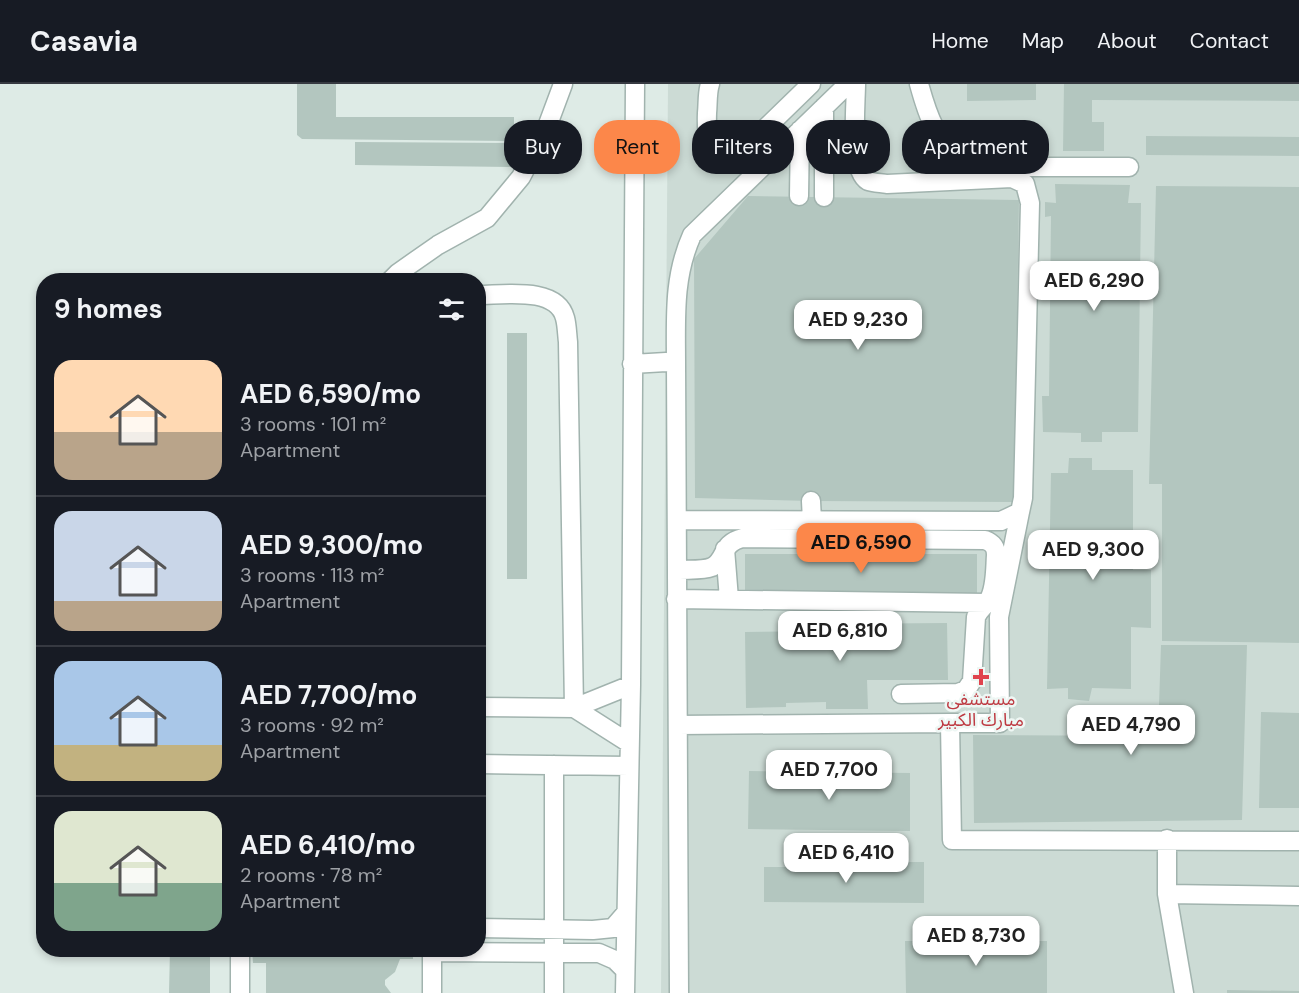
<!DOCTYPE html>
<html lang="en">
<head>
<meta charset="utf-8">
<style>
	body { margin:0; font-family:"DM Sans","Noto Sans Arabic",sans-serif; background:#242831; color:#f1f3f6; height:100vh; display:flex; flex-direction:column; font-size:22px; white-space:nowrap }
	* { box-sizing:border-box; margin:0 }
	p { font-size:20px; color:#9ea1a6 }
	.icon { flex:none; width:33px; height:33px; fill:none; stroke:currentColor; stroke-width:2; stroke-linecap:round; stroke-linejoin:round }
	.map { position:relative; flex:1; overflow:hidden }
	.details { position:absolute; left:36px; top:189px; width:450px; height:684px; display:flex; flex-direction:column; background:#171b24; border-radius:24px; box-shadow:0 3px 9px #0003 }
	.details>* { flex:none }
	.top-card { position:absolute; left:504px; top:36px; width:570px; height:54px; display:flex; gap:12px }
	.price { position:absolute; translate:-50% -51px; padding:0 14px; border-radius:12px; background:#fff; color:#222; font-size:20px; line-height:39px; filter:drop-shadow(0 2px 3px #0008) }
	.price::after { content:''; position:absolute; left:50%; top:36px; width:18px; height:14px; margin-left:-9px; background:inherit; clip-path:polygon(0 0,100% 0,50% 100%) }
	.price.active { background:#fc874a; color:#111 }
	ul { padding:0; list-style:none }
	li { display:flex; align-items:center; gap:18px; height:150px; padding:0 18px }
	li+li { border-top:2px solid #363941 }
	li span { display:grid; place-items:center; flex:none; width:168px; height:120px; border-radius:18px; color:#555 }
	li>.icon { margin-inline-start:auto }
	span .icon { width:72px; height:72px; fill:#fffc; stroke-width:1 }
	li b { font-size:26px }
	h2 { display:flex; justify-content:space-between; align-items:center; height:72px; padding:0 18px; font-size:26px }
	.tag { padding:0 21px; border-radius:24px; background:#171b24; box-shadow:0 3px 9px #0003; font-size:21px; line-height:54px }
	.tag.active { background:#fc874a; color:#111 }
	header { display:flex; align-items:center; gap:36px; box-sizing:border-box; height:84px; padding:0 30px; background:#171b24; border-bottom:2px solid #363941 }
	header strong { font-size:28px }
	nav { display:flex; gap:33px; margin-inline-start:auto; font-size:21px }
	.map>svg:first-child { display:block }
	.built { fill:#ccdbd5 }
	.building { fill:#b3c6bf }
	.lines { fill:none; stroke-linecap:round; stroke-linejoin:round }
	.minor-casing { stroke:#a1b3ae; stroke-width:21 }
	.minor { stroke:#fff; stroke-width:18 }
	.health-dot { fill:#e0444e; stroke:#eef7f4; stroke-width:2 }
	.labels { text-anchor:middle; stroke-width:5; stroke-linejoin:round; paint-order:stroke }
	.health-label { font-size:18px; fill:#be3a42; stroke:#eef7f4 }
</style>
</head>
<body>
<header>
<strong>Casavia</strong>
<nav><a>Home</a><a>Map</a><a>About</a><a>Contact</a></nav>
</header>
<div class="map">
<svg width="1299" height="909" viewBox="0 0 1299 909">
	<rect width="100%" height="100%" fill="#deebe6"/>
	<path class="built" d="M668 0H1299V909H661Z"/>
	<path class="building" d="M297 0H336V33H514V57L302 55 297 51Z
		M967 0H1036V16L967 17Z
		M1064 0H1299V17L1092 16V38H1104V67H1063Z
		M1146 52 1299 53V72L1146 71Z
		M355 58 514 59V83L355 81Z
		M1055 100 1130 101 1128 119H1141L1138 348H1102V358H1081V349L1043 348 1042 312H1049L1051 132 1045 133V118L1056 119Z
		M1156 102 1299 103V559L1162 557V400H1149Z
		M748 112 1019 116 1014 418 811 417 695 414 694 175Z
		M507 249H527V495H507Z
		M1069 374H1092V386H1133V486H1151V544L1131 543V605L1092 604 1089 617 1068 615V604L1047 605 1051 389H1068Z
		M478 426H480L485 588 478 589Z
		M745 470H977V510L745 509Z
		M947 539 948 596H867L868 625H826V618L786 619V623L746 624 745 548 826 547V540Z
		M1161 561H1247L1242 736 974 739 973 651 1158 652Z
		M1261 628 1299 629V724H1259Z
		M749 687 910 689V747L748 745Z
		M892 778H924V819L764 818V783H892Z
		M905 857H1047V909H906Z
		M170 866H210V909H169Z
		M252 866H413V875H400L395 888 385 896V901L391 909H266V879H253Z
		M1227 906 1299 907V909H1227Z"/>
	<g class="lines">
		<defs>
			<path id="minor" d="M710 0C707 9 708 20 707 29 706 57 709 71 741 68L811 0
				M919 0C927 29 936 60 965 75 972 79 981 80 988 83H1129
				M824 23V113
				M799 112 800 46
				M391 196 398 189 438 161 487 134 521 93 547 43 563 0
				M478 211C504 211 557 202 565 234 567 241 567 250 568 258L574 624
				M632 280 666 278 676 280
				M811 417 812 437
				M1020 428 999 533 1000 639H950L952 756 1299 757
				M677 436 1001 437 1020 428 1023 414 1030 119 1025 100 1012 94 887 100C882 99 873 99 868 97 849 86 856 21 856 0
				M725 465 729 515
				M677 486C688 485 702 487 712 483 727 476 720 459 743 454L985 456C993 459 996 463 996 471 995 484 996 505 988 517 984 523 979 526 976 533L972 597 966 606 958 609 901 610
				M676 515 987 519
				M478 623 574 624 631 601
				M574 624 629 659
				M678 641 950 639
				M478 680 629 682
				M554 681V909
				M1167 755V810L1184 909
				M1167 810 1299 812
				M478 844 593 846 613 844 626 829
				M240 866V909
				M432 866V909
				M432 868 599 869 615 876 625 886
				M625 909 631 601 635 0
				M679 909 676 280C676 234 673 193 692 151L848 0"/>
		</defs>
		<use href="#minor" class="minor-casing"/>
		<use href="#minor" class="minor"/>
	</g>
	<path class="health-dot" d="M978 584h6v6h6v6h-6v6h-6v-6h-6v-6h6z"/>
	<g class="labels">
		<g class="health-label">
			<text x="981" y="621">مستشفى<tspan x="981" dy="21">مبارك الكبير</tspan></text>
		</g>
	</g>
</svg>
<b class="price" style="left:1094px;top:228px">AED 6,290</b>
<b class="price" style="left:858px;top:267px">AED 9,230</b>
<b class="price active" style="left:861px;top:490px">AED 6,590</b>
<b class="price" style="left:1093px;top:497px">AED 9,300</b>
<b class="price" style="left:840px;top:578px">AED 6,810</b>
<b class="price" style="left:1131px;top:672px">AED 4,790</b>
<b class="price" style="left:829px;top:717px">AED 7,700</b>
<b class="price" style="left:846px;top:800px">AED 6,410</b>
<b class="price" style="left:976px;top:883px">AED 8,730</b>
<div class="top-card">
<a class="tag">Buy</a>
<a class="tag active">Rent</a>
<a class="tag">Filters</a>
<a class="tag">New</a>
<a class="tag">Apartment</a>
</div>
<section class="details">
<h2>9 homes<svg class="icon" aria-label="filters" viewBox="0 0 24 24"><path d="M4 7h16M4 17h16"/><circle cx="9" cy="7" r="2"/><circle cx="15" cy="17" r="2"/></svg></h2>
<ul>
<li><span style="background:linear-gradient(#ffd9b3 60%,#b9a48a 0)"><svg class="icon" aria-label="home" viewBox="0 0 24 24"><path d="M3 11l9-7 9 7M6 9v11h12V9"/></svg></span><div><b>AED 6,590/mo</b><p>3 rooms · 101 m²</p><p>Apartment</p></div></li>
<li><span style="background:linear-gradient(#c9d6e8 75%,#b9a48a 0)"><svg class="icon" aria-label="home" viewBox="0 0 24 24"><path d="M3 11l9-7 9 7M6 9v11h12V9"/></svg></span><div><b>AED 9,300/mo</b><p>3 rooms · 113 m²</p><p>Apartment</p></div></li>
<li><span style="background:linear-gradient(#a9c7e8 70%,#c2b280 0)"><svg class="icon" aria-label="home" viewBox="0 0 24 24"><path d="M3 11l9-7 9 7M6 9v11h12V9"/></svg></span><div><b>AED 7,700/mo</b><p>3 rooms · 92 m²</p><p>Apartment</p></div></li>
<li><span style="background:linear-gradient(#dfe7d0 60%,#7fa58c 0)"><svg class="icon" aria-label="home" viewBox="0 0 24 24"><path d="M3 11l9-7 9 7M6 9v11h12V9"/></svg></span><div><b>AED 6,410/mo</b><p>2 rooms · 78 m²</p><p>Apartment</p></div></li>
</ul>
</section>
</div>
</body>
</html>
